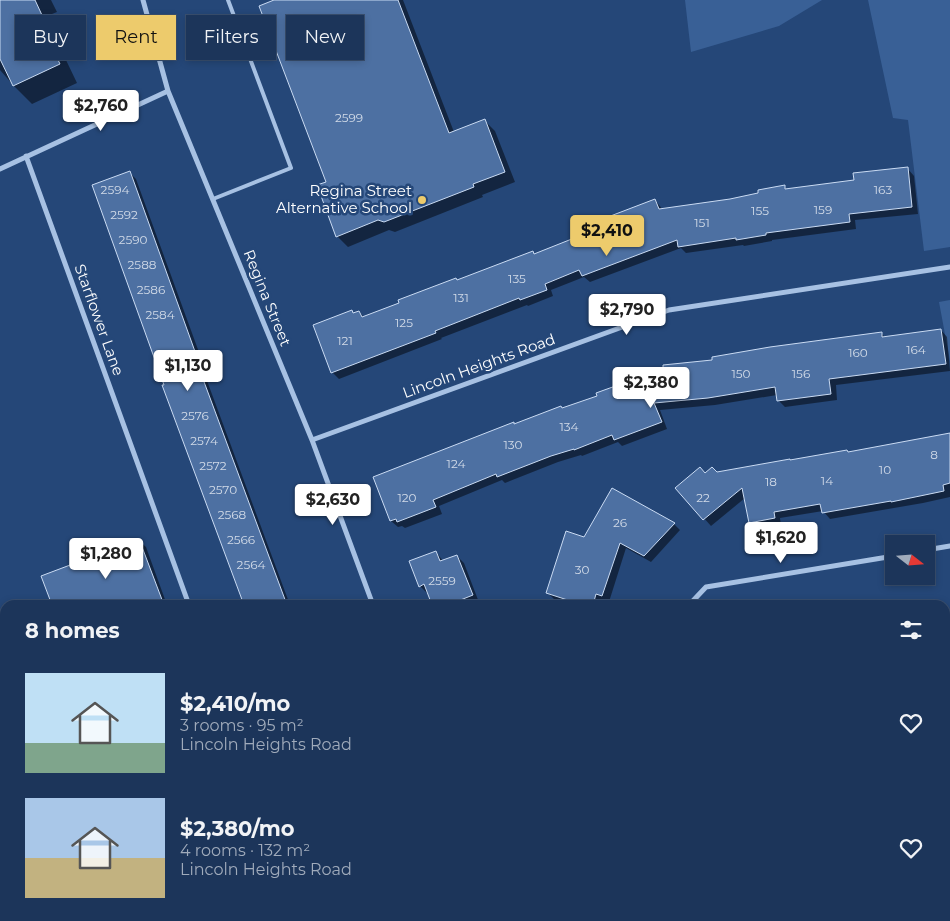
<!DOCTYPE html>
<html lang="en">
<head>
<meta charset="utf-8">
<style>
	body { margin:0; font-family:Montserrat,sans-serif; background:#294063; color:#f1f3f6; height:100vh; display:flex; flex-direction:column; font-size:19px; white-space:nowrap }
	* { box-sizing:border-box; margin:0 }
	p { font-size:16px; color:#a0abbb }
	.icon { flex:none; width:28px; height:28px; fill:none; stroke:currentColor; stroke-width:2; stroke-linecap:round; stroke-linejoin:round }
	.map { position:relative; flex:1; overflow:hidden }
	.details { position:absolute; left:0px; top:600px; width:950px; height:321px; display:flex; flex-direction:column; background:#1c355a; border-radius:15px 15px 0 0; box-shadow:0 2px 8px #0003,0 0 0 1px #3a5070 }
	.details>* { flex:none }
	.top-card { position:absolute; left:15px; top:15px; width:500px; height:45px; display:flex; gap:10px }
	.needle { width:32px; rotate:107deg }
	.buttons { position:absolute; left:885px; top:535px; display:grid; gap:10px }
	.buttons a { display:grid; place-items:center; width:50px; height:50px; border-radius:0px; background:#1c355a; box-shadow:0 2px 8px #0003,0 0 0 1px #3a5070; font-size:25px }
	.price { position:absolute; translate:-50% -42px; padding:0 11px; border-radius:5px; background:#fff; color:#222; font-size:16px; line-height:32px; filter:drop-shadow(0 1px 2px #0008) }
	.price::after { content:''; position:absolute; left:50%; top:30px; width:15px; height:11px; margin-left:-8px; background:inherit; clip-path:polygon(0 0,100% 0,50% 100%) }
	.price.on { background:#edcb6c; color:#111 }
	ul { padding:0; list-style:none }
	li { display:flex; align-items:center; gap:15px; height:125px; padding:0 25px }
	li span { display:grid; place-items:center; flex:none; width:140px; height:100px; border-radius:0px; color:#555 }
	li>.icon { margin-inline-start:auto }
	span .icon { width:60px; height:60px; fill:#fffc; stroke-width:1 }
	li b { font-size:21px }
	h2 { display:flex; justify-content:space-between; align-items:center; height:60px; padding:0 25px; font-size:21px }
	.chip { padding:0 18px; border-radius:0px; background:#1c355a; box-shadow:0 2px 8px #0003,0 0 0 1px #3a5070; font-size:18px; line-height:45px }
	.chip.on { background:#edcb6c; color:#111 }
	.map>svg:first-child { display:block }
	.green { fill:#396096 }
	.shadow { fill:#0007 }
	.building { fill:#4d70a2; stroke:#cadbf3 }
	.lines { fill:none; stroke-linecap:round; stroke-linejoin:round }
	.service { stroke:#a7c1e3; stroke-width:4 }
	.minor { stroke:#a7c1e3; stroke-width:5 }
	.secondary { stroke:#d0def4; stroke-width:10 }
	.poi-dot { fill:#edcb6c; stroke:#254778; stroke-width:2 }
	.labels { text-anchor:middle; stroke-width:5; stroke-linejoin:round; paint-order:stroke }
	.number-label { font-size:12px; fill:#d2dbe8 }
	.poi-label { font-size:15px; fill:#fff; stroke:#254778; text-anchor:end }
	.street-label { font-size:15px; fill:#fff; stroke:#254778 }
</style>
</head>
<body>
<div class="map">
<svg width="950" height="921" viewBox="0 0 950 921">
	<rect width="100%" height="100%" fill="#254778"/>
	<path class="green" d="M685 0H822L779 26 691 52Z
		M868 0H950V247L924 251 908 120 893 118Z
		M950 300V361L939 302Z"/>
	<path class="shadow" d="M0 0H51L57 12 52 14 71 58 66 60 77 83 32 104 14 86 0 70Z
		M277 0H403L454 132 485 121 495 131 515 182 482 195 483 197 395 232 389 230 348 247 338 237 319 186 328 182Z
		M908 169 914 176 918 214 855 220 856 229 772 240V241L744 246 743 245 686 253 681 248 590 282 584 277 551 290 553 296 528 306 527 305 441 338 442 339 339 379 332 372 352 311 354 314 359 312 365 318 458 281 535 255 604 227 655 200 663 210 730 200 784 187 788 190 855 181Z
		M129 172 136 179 208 377 206 378 290 605H247Z
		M941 330 947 337 950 371 836 385 837 400 785 407 778 400 777 395 715 405 660 410 667 429 622 446 618 442 582 456 581 455 558 462 505 483 502 480 439 506 442 514 405 528 402 526 398 527 391 521 515 425 599 397 620 385 625 390 714 361 881 333 886 338Z
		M950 434V497L923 503 830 519 823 511 780 518 781 525 757 530 750 523 745 498 711 526 677 488 700 468 706 474H717L848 453Z
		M674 524 680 530 651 562 626 548 608 605H572L554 599 547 592 585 538Z
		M139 541 146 547 167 605H53Z
		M436 552 443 561 457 556 464 563 480 605H434L429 592 427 593 420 586Z
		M950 609V754L945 697V611Z
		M950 764V781L946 765Z
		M371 916H416L418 921H372Z
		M571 916H605L606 921H573Z
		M685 916H748L751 921H688Z
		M887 916H944L946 921H889Z"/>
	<path class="building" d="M0 0H35L53 39 49 41 60 64 13 86 0 59Z
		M274 0H398L449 133 485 119 505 172 473 184 474 187 384 222 378 220 336 237 317 185 326 182 259 6Z
		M908 167 912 207 849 214 850 222 766 233V235L736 240V238L678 247 677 240 582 276 579 270 545 284 547 290 520 300 519 298 435 331 436 333 331 373 313 325 352 310 353 313 359 311 362 317 399 303 398 300 456 278 457 280 533 251 534 254 602 227 600 220 655 199 659 209 730 199 758 193V190L785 185V189L854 180 853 173Z
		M130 171 202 371H200L287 605H244L162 385H164L92 185Z
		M941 329 946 364 829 379 831 394 777 401 775 387 708 398 654 403 662 422 614 440 612 435 574 450V449L551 456 497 477 496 474 433 500 436 507 397 522 396 519 390 521 373 477 514 422V424L561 406 562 408 597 396 596 393 621 384 623 389 663 373V365L712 360V357L770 347 882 332V337Z
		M950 433V483L943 485 944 491 891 502V501L822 513 820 504 774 512 775 518 749 523 742 488 703 520 675 488 700 467 705 473 712 467 717 472 790 459V460L847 450 848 452Z
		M612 488 675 523 644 556 620 543 602 596 596 594 593 605H583L546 593 566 531 584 537Z
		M139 539 164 605H52L41 576Z
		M436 551 440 561 457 555 473 595 448 605H432L424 584 419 587 409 561Z"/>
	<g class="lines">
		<path class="service" d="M213 199 291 168 228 0
			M0 889 5 886"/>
		<path class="minor" d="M143 0 168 91 312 440 373 605
			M26 156 189 605
			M0 169 168 91
			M312 440 669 310 950 267
			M926 550 950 546
			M689 605 706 587 894 556
			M318 916 320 921
			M488 916 489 921
			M814 916 817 921"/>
		<path class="secondary" d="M0 832 5 838
			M64 916 67 921"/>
	</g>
	<circle class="poi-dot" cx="422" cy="200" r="5"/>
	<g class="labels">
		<g class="number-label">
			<text x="349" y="122">2599</text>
			<text x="115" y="194">2594</text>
			<text x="883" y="194">163</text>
			<text x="823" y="214">159</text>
			<text x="760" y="215">155</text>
			<text x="124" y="219">2592</text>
			<text x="702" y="227">151</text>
			<text x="133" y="244">2590</text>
			<text x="142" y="269">2588</text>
			<text x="517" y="283">135</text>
			<text x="151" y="294">2586</text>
			<text x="461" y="302">131</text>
			<text x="160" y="319">2584</text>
			<text x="404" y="327">125</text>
			<text x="345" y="345">121</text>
			<text x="916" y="354">164</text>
			<text x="858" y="357">160</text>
			<text x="741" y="378">150</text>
			<text x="801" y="378">156</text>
			<text x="195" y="420">2576</text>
			<text x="569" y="431">134</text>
			<text x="204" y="445">2574</text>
			<text x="513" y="449">130</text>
			<text x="934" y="459">8</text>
			<text x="456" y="468">124</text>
			<text x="213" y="470">2572</text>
			<text x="885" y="474">10</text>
			<text x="827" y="485">14</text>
			<text x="771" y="486">18</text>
			<text x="223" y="494">2570</text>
			<text x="407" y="502">120</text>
			<text x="703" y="502">22</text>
			<text x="232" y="519">2568</text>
			<text x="620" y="527">26</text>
			<text x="241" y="544">2566</text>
			<text x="251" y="569">2564</text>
			<text x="582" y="574">30</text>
			<text x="442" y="585">2559</text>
		</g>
		<g class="poi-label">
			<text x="412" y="196">Regina Street<tspan x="412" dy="17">Alternative School</tspan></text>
		</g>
		<g class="street-label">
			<text transform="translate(267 298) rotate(68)" y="5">Regina Street</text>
			<text transform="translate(99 320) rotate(70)" y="5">Starflower Lane</text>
			<text transform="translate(479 366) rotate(-20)" y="5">Lincoln Heights Road</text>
		</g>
	</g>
</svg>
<div class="buttons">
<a><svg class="needle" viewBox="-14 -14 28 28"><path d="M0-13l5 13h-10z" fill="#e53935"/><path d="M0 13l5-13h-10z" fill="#a0abbb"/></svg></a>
</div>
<b class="price" style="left:101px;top:132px">$2,760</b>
<b class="price on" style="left:607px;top:257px">$2,410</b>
<b class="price" style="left:627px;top:336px">$2,790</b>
<b class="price" style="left:188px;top:392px">$1,130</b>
<b class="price" style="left:651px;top:409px">$2,380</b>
<b class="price" style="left:333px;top:526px">$2,630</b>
<b class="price" style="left:781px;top:564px">$1,620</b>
<b class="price" style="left:106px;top:580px">$1,280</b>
<div class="top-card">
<a class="chip">Buy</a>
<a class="chip on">Rent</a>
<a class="chip">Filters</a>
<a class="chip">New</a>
</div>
<section class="details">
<h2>8 homes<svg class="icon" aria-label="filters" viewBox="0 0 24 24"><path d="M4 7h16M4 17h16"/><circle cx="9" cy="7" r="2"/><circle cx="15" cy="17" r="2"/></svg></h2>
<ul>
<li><span style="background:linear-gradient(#bfe0f5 70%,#7fa58c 0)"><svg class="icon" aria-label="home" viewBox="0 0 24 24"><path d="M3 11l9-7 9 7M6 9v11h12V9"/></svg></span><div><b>$2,410/mo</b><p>3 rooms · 95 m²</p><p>Lincoln Heights Road</p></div><svg class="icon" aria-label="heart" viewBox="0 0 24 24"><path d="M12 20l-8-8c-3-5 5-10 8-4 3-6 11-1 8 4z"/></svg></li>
<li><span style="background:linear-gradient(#a9c7e8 60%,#c2b280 0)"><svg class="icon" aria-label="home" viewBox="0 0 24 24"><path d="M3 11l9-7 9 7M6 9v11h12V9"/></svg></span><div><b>$2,380/mo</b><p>4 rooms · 132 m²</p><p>Lincoln Heights Road</p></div><svg class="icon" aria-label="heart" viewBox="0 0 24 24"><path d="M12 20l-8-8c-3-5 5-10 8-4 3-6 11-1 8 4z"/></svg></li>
</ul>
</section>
</div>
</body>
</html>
